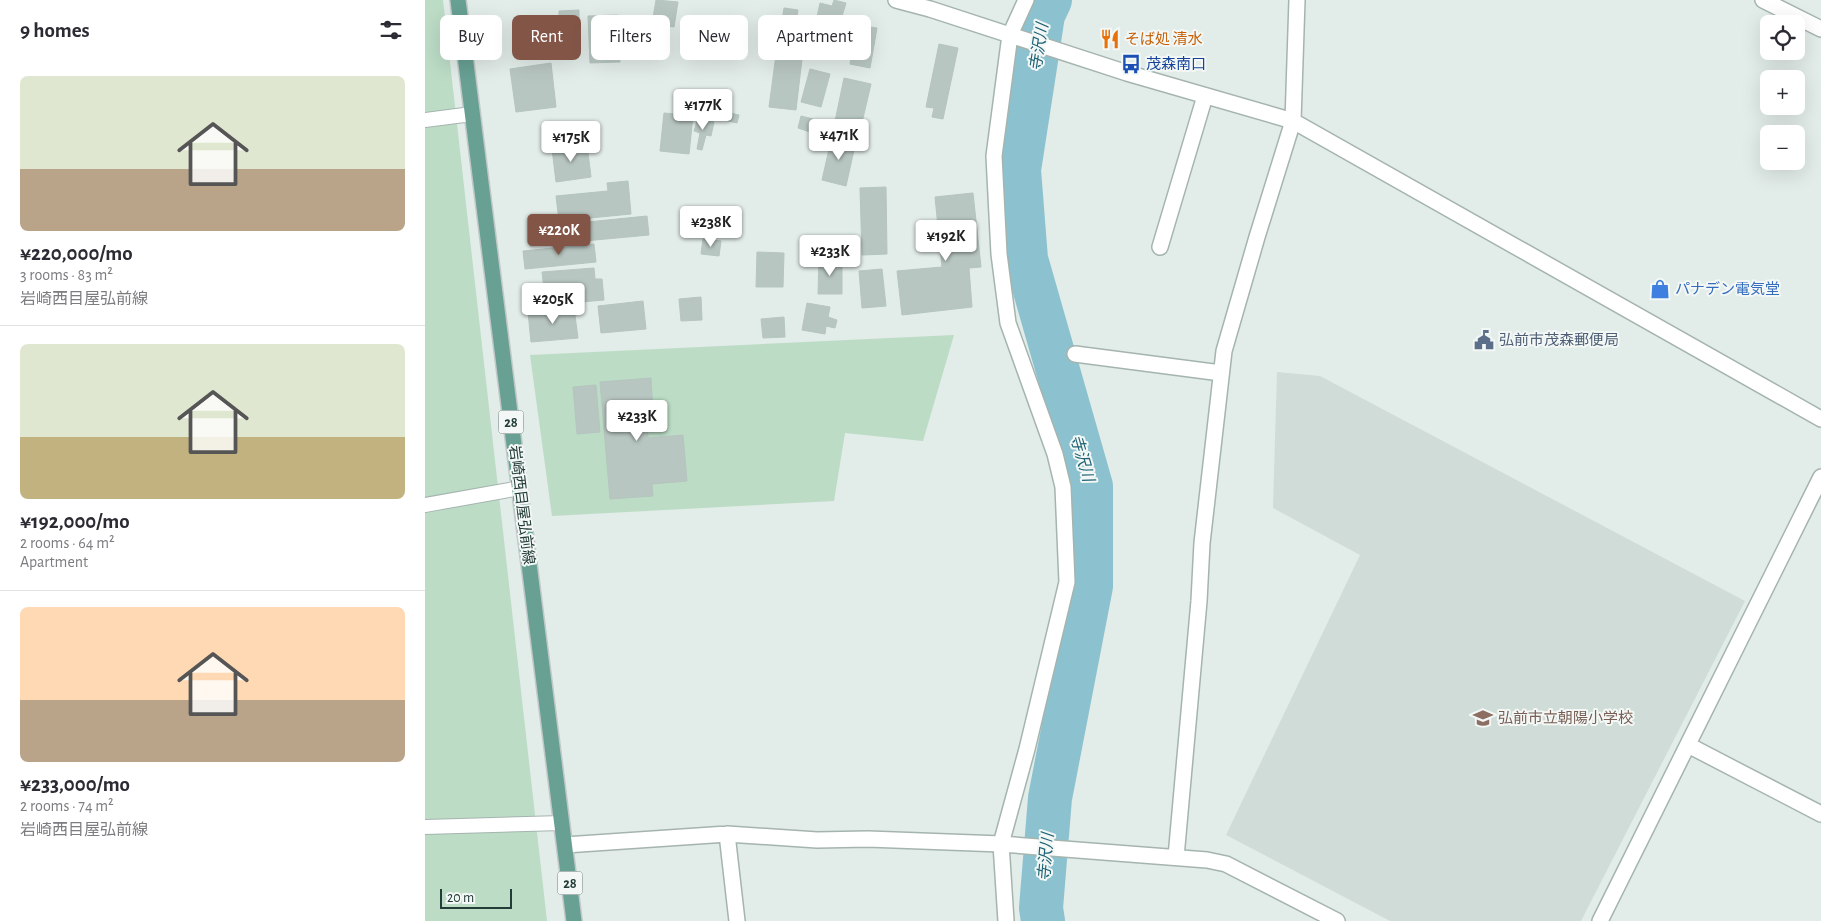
<!DOCTYPE html>
<html lang="en">
<head>
<meta charset="utf-8">
<style>
	body { margin:0; font-family:"Alegreya Sans","Noto Sans JP",sans-serif; background:#f2f2f3; color:#2b2b33; height:100vh; display:flex; flex-direction:column; font-size:19px; white-space:nowrap }
	* { box-sizing:border-box; margin:0 }
	p { font-size:16px; color:#7c7c81 }
	.icon { flex:none; width:28px; height:28px; fill:none; stroke:currentColor; stroke-width:2; stroke-linecap:round; stroke-linejoin:round }
	.map { position:relative; flex:1; overflow:hidden }
	.drawer { display:flex; flex-direction:column; background:#fff; width:425px }
	.drawer>* { flex:none }
	.banner { position:absolute; left:15px; top:15px; width:475px; height:45px; display:flex; gap:10px }
	.buttons { position:absolute; left:1335px; top:15px; display:grid; gap:10px }
	.buttons a { display:grid; place-items:center; width:45px; height:45px; border-radius:8px; background:#fff; box-shadow:0 5px 20px #0002; font-size:25px }
	.scale { position:absolute; left:15px; bottom:12px; width:72px; box-sizing:border-box; padding-left:5px; border:2px solid #233c37; border-top:0; font-size:14px; line-height:18px; white-space:nowrap; color:#233c37; -webkit-text-stroke:4px #f3f8f6; paint-order:stroke }
	.price { position:absolute; translate:-50% -42px; padding:0 11px; border-radius:5px; background:#fff; color:#222; font-size:16px; line-height:32px; filter:drop-shadow(0 1px 2px #0008) }
	.price::after { content:''; position:absolute; left:50%; top:30px; width:15px; height:11px; margin-left:-8px; background:inherit; clip-path:polygon(0 0,100% 0,50% 100%) }
	.price.active { background:#825547; color:#fff }
	ul { padding:0; list-style:none }
	li { display:grid; align-content:center; gap:10px; height:265px; padding:0 20px }
	li+li { border-top:1px solid #e1e1e2 }
	li span { display:grid; place-items:center; height:155px; border-radius:8px; color:#555 }
	li>.icon { margin-inline-start:auto }
	span .icon { width:90px; height:90px; fill:#fffc; stroke-width:1 }
	li b { font-size:21px }
	h2 { display:flex; justify-content:space-between; align-items:center; height:60px; padding:0 20px; font-size:21px }
	.tag { padding:0 18px; border-radius:8px; background:#fff; box-shadow:0 5px 20px #0002; font-size:18px; line-height:45px }
	.tag.active { background:#825547; color:#fff }
	main { display:flex; flex:1; min-height:0 }
	.map>svg:first-child { display:block }
	.built { fill:#d0dcd7 }
	.green { fill:#bcdcc6 }
	.lines { fill:none; stroke-linecap:round; stroke-linejoin:round }
	.river { stroke:#8cc2cf; stroke-width:44 }
	.building { fill:#b8c6c1; stroke:#b5c5bf }
	.service-casing { stroke:#a5b4af; stroke-width:16 }
	.minor-casing { stroke:#a5b4af; stroke-width:18 }
	.tertiary-casing { stroke:#a5b4af; stroke-width:18 }
	.primary-casing { stroke:#c1c8c7; stroke-width:18 }
	.service { stroke:#fff; stroke-width:14 }
	.minor { stroke:#fff; stroke-width:15 }
	.tertiary { stroke:#fff; stroke-width:15 }
	.primary { stroke:#68a094; stroke-width:15 }
	.labels { text-anchor:middle; stroke-width:4; stroke-linejoin:round; paint-order:stroke }
	.shield { fill:#f3f8f6; stroke:#617470; stroke-width:1 }
	.shield-label { font-size:14px; font-weight:bold; fill:#233c37 }
	.food-label { font-size:15px; fill:#c56008; stroke:#f3f8f6; text-anchor:start }
	.transit-label { font-size:15px; fill:#164399; stroke:#f3f8f6; text-anchor:start }
	.shop-label { font-size:15px; fill:#366cbe; stroke:#f3f8f6; text-anchor:start }
	.service-label { font-size:15px; fill:#4e5e75; stroke:#f3f8f6; text-anchor:start }
	.street-label { font-size:15px; fill:#233c37; stroke:#f3f8f6 }
	.education-label { font-size:15px; fill:#785e54; stroke:#f3f8f6; text-anchor:start }
	.water-label { font-size:16px; font-style:italic; fill:#1f6476; stroke:#f3f8f6 }
</style>
</head>
<body>
<main>
<section class="drawer">
<h2>9 homes<svg class="icon" aria-label="filters" viewBox="0 0 24 24"><path d="M4 7h16M4 17h16"/><circle cx="9" cy="7" r="2"/><circle cx="15" cy="17" r="2"/></svg></h2>
<ul>
<li><span style="background:linear-gradient(#dfe7d0 60%,#b9a48a 0)"><svg class="icon" aria-label="home" viewBox="0 0 24 24"><path d="M3 11l9-7 9 7M6 9v11h12V9"/></svg></span><div><b>¥220,000/mo</b><p>3 rooms · 83 m²</p><p>岩崎西目屋弘前線</p></div></li>
<li><span style="background:linear-gradient(#dfe7d0 60%,#c2b280 0)"><svg class="icon" aria-label="home" viewBox="0 0 24 24"><path d="M3 11l9-7 9 7M6 9v11h12V9"/></svg></span><div><b>¥192,000/mo</b><p>2 rooms · 64 m²</p><p>Apartment</p></div></li>
<li><span style="background:linear-gradient(#ffd9b3 60%,#b9a48a 0)"><svg class="icon" aria-label="home" viewBox="0 0 24 24"><path d="M3 11l9-7 9 7M6 9v11h12V9"/></svg></span><div><b>¥233,000/mo</b><p>2 rooms · 74 m²</p><p>岩崎西目屋弘前線</p></div></li>
</ul>
</section>
<div class="map">
<svg width="1396" height="921" viewBox="0 0 1396 921">
	<rect width="100%" height="100%" fill="#e2ece8"/>
	<path class="built" d="M852 372 895 376 1320 601 1156 921H965L801 835 935 555 848 508Z"/>
	<path class="green" d="M0 0H18L122 921H0Z
		M529 335 498 441 420 433 409 501 127 516 105 355Z"/>
	<g class="lines">
		<path class="river" d="M618 921 616 908 625 798 666 586V486L601 259 594 170 618 15 625 0"/>
	</g>
	<path class="building" d="M231 0 253 2 249 27 227 24Z
		M409 0 421 3 415 23 392 17 395 3 407 6Z
		M359 8 373 10 367 48 353 46Z
		M154 10V24L134 25V11Z
		M193 15 195 62 165 63 163 16Z
		M392 22 411 27 404 54 385 49Z
		M432 25 452 28 445 68 425 64Z
		M514 44 533 48 518 119 507 117 509 108 501 107Z
		M351 55 377 59 371 110 344 107Z
		M126 63 131 107 91 112 85 69Z
		M385 69 405 74 396 107 376 102Z
		M419 78 446 84 435 131 409 126Z
		M292 110 314 115 312 123 290 118Z
		M239 113 268 116 264 154 235 151Z
		M376 116 388 119 385 132 373 128Z
		M273 118 289 122 286 136 281 135 277 150 272 149 275 133 269 131Z
		M407 136 431 141 421 186 397 180Z
		M162 145 166 177 131 182 127 149Z
		M203 181 206 214 134 221 131 196 183 191 182 183Z
		M461 187 462 254 437 255 435 188Z
		M548 193 556 267 544 268 547 307 477 315 472 271 517 267 510 197Z
		M222 216 224 235 105 246 103 228Z
		M278 239 296 241 294 256 276 254Z
		M169 244 171 262 100 269 98 251Z
		M332 252 359 253 358 287H331Z
		M394 260H417V294H393Z
		M169 268 170 279H177L179 300 156 302 155 293 120 297 117 272Z
		M457 269 461 306 437 308 434 271Z
		M276 297 277 320 256 321 254 299Z
		M218 301 221 329 176 333 173 306Z
		M382 303 405 307 403 317 412 320 410 328 401 326 400 334 377 330Z
		M149 308 153 338 106 342 103 312Z
		M359 317 360 337 338 338 336 319Z
		M226 378 228 412 221 413 223 438 258 435 262 481 227 484 228 496 185 499 175 382Z
		M171 385 175 432 152 434 148 387Z"/>
	<g class="lines">
		<defs>
			<path id="service" d="M0 120 47 114
				M0 505 95 488
				M0 827 137 823"/>
			<path id="minor" d="M1338 0 1396 29
				M735 247 780 96
				M650 354 796 373
				M1263 745 1396 814
				M302 834 312 921
				M140 845 302 834 392 840 443 839 576 844 782 860 801 864 912 921
				M751 857 774 601 777 543 799 351 832 237 868 121
				M581 921 576 844 602 749 642 582 638 487 630 454 583 323 574 254 569 156 585 35 601 0
				M1175 921 1396 477"/>
			<path id="tertiary" d="M471 0 505 9 702 73 868 121 1396 419
				M868 121 872 0"/>
			<path id="primary" d="M33 0 149 921"/>
		</defs>
		<use href="#service" class="service-casing"/>
		<use href="#minor" class="minor-casing"/>
		<use href="#tertiary" class="tertiary-casing"/>
		<use href="#primary" class="primary-casing"/>
		<use href="#service" class="service"/>
		<use href="#minor" class="minor"/>
		<use href="#tertiary" class="tertiary"/>
		<use href="#primary" class="primary"/>
	</g>
	<defs>
		<symbol id="restaurant-bare" viewBox="-9 -9 18 18"><path d="M-5-6h1v4h1v-4h1v4h1v-4h1v5L-1.5 .5V6h-2V.5L-5-1ZM5-6V6H3V1.5H1.5Q1.5-4 5-6Z" fill="#e8710a" stroke="#f3f8f6" stroke-width="2.5" paint-order="stroke"/></symbol>
		<symbol id="bus-bare" viewBox="-9 -9 18 18"><path d="M-5-6H5V4H4V6H2V4H-2V6H-4V4H-5ZM-3.5-4V0h7V-4ZM-3.5 1.2v1.5H-2V1.2ZM2 1.2v1.5H3.5V1.2Z" fill="#1a4fb4" stroke="#f3f8f6" stroke-width="2.5" paint-order="stroke"/></symbol>
		<symbol id="shop-bare" viewBox="-9 -9 18 18"><path d="M-5-2.5h2.3a2.7 3.5 0 0 1 5.4 0H5L5.5 6h-11ZM-1.5-2.5h3a1.5 2.3 0 0 0-3 0Z" fill="#3f7fe0" stroke="#f3f8f6" stroke-width="2.5" paint-order="stroke"/></symbol>
		<symbol id="civic-bare" viewBox="-9 -9 18 18"><path d="M-.6-6.5H3V-4.5H.6V-3L4-1V1h2V6H-6V1h2V-1L-.6-3ZM-1.2 2.5V6h2.4V2.5Z" fill="#5c6f8a" stroke="#f3f8f6" stroke-width="2.5" paint-order="stroke"/></symbol>
		<symbol id="school-bare" viewBox="-9 -9 18 18"><path d="M0-5L7-2L0 1L-7-2ZM-4 1L0 2.5L4 1V4Q0 6-4 4Z" fill="#8d6e63" stroke="#f3f8f6" stroke-width="2.5" paint-order="stroke"/></symbol>
	</defs>
	<g fill-rule="evenodd">
		<use href="#restaurant-bare" x="671" y="25" width="28" height="28"/>
		<use href="#bus-bare" x="692" y="50" width="28" height="28"/>
		<use href="#shop-bare" x="1221" y="275" width="28" height="28"/>
		<use href="#civic-bare" x="1045" y="326" width="28" height="28"/>
		<use href="#school-bare" x="1044" y="704" width="28" height="28"/>
	</g>
	<g class="labels">
		<g class="shield">
			<rect x="73.5" y="410.5" width="25" height="23" rx="4"/>
			<rect x="132.5" y="871.5" width="25" height="23" rx="4"/>
		</g>
		<g class="shield-label">
			<text x="86" y="427">28</text>
			<text x="145" y="888">28</text>
		</g>
		<g class="food-label">
			<text x="700" y="44">そば処 清水</text>
		</g>
		<g class="transit-label">
			<text x="721" y="69">茂森南口</text>
		</g>
		<g class="shop-label">
			<text x="1250" y="294">パナデン電気堂</text>
		</g>
		<g class="service-label">
			<text x="1074" y="345">弘前市茂森郵便局</text>
		</g>
		<g class="street-label">
			<text transform="translate(97 505) rotate(83)" y="5">岩崎西目屋弘前線</text>
		</g>
		<g class="education-label">
			<text x="1073" y="723">弘前市立朝陽小学校</text>
		</g>
		<g class="water-label">
			<text transform="translate(613 47) rotate(-81)" y="6">寺沢川</text>
			<text transform="translate(658 458) rotate(74)" y="6">寺沢川</text>
			<text transform="translate(620 857) rotate(-85)" y="6">寺沢川</text>
		</g>
	</g>
</svg>
<div class="buttons">
<a><svg class="icon" aria-label="locate" viewBox="0 0 24 24"><circle cx="12" cy="12" r="6"/><path d="M12 2v4M12 18v4M2 12h4M18 12h4"/></svg></a>
<a>+</a>
<a>−</a>
</div>
<div class="scale">20 m</div>
<b class="price" style="left:278px;top:131px">¥177K</b>
<b class="price" style="left:414px;top:161px">¥471K</b>
<b class="price" style="left:146px;top:163px">¥175K</b>
<b class="price" style="left:286px;top:248px">¥238K</b>
<b class="price active" style="left:134px;top:256px">¥220K</b>
<b class="price" style="left:521px;top:262px">¥192K</b>
<b class="price" style="left:405px;top:277px">¥233K</b>
<b class="price" style="left:128px;top:325px">¥205K</b>
<b class="price" style="left:212px;top:442px">¥233K</b>
<div class="banner">
<a class="tag">Buy</a>
<a class="tag active">Rent</a>
<a class="tag">Filters</a>
<a class="tag">New</a>
<a class="tag">Apartment</a>
</div>
</div>
</main>
</body>
</html>
